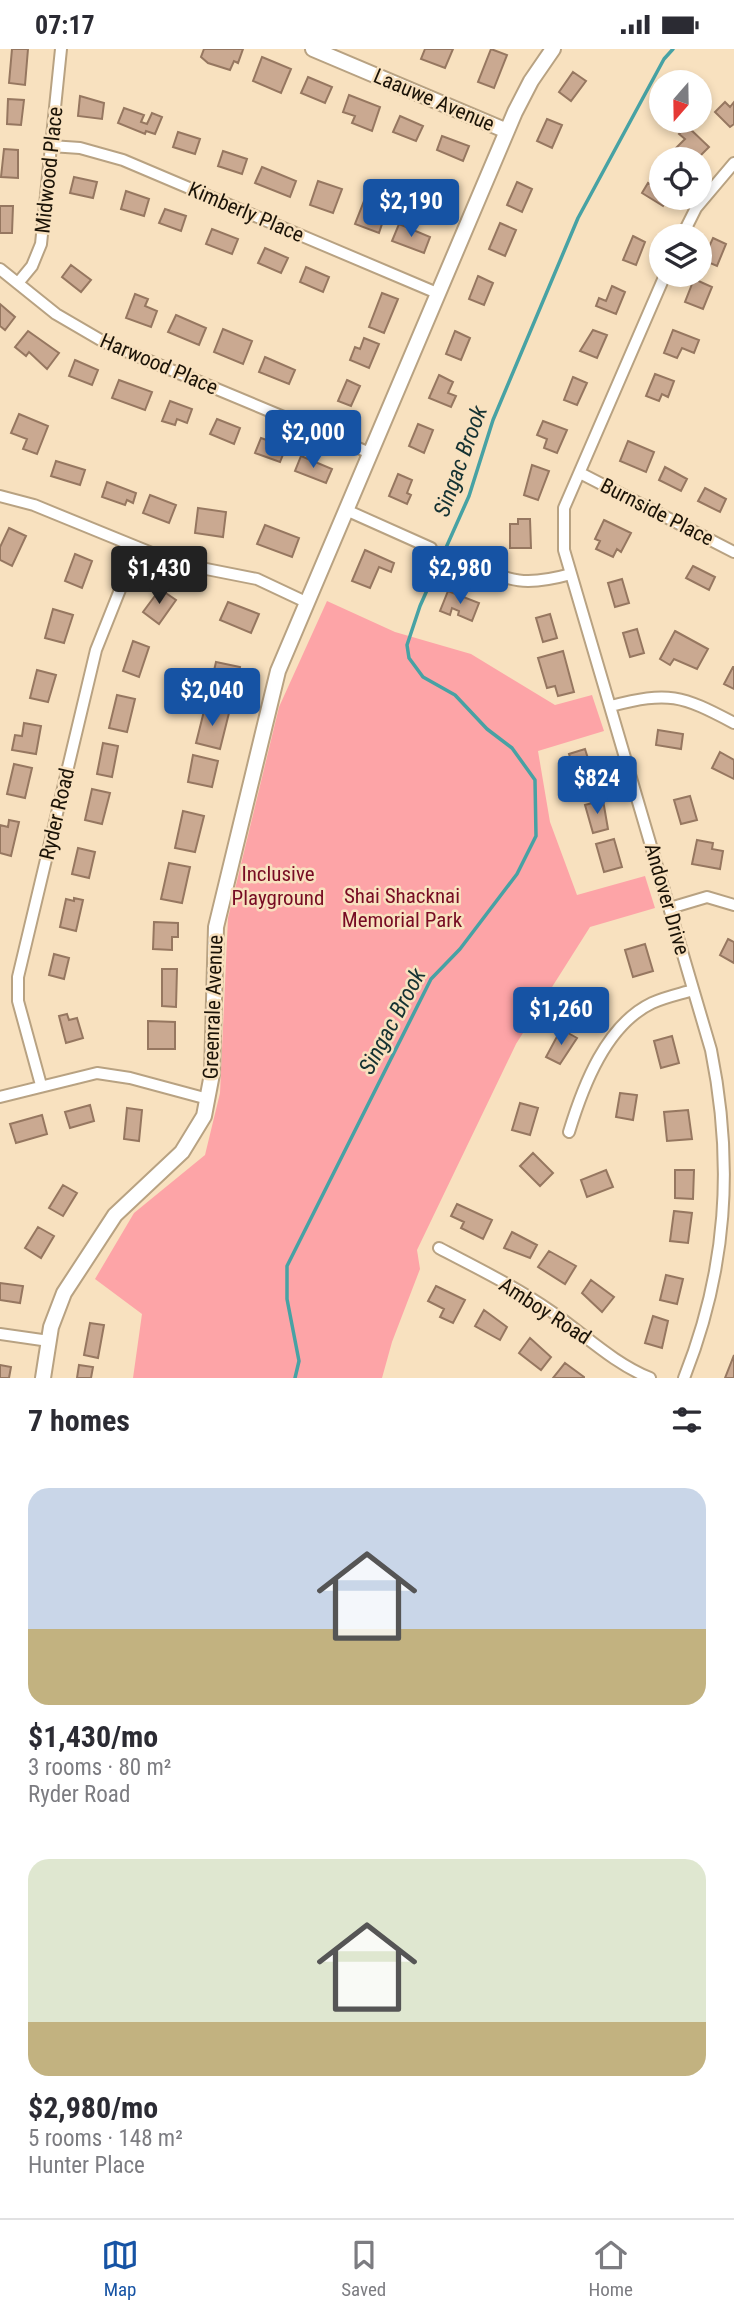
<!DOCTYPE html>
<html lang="en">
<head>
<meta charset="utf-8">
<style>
	body { margin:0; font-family:"Roboto Condensed",sans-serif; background:#f2f2f3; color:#2b2b33; height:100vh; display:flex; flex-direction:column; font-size:26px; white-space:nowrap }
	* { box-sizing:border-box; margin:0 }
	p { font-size:23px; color:#7c7c81 }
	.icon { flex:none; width:38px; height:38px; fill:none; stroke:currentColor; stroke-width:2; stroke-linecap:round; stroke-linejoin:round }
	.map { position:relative; height:1329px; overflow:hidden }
	.panel { display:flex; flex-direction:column; background:#fff; flex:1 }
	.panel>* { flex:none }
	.needle { width:46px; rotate:200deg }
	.controls { position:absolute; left:649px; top:21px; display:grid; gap:14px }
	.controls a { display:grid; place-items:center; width:63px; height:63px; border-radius:50%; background:#fff; box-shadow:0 4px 10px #0003; font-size:35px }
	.price { position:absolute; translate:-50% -60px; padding:0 16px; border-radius:7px; background:#1653a4; color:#fff; font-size:23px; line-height:46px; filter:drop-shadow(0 2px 4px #0008) }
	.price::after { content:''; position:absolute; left:50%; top:42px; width:21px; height:16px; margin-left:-10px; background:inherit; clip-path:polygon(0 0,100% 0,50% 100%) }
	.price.on { background:#222; color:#fff }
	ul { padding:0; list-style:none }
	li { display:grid; align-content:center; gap:14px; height:371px; padding:0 28px }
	li span { display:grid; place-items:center; height:217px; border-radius:21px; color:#555 }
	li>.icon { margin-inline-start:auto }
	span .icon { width:126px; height:126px; fill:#fffc; stroke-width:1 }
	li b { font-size:30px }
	h2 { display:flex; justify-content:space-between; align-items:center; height:84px; padding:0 28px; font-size:30px }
	.status { display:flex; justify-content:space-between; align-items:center; height:49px; padding:0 35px; background:#fff; direction:ltr }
	.status svg { height:19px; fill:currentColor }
	.tab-bar { display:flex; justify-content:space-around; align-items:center; height:98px; border-top:2px solid #e1e1e2; background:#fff; font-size:19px; color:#7c7c81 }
	.tab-bar a { display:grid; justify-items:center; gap:4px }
	.tab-bar .on { color:#1653a4 }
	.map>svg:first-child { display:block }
	.green { fill:#fda4a7 }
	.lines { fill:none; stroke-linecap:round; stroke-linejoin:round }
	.stream { stroke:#47a2a4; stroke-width:3.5 }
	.building { fill:#caa991; stroke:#967760; stroke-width:2 }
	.minor-casing { stroke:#b8a282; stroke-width:14 }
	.tertiary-casing { stroke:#b8a282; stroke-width:18 }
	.minor { stroke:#fff; stroke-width:10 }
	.tertiary { stroke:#fff; stroke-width:14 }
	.labels { text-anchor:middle; stroke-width:5; stroke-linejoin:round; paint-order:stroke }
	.street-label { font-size:21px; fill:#1b1307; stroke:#f8e1bf }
	.park-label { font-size:21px; fill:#770b23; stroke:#f8e1bf }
	.water-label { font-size:23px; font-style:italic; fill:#153232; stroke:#f8e1bf }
</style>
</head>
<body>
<div class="status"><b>07:17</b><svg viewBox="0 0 49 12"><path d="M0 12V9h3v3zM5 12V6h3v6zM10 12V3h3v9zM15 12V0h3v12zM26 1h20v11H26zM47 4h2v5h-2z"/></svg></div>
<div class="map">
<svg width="734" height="1329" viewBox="0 0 734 1329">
	<rect width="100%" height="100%" fill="#f8e1bf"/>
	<path class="green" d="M327 552 395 583 471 605 555 656 592 646 604 682 538 702 550 773 577 846 645 827 655 859 590 878 516 995 417 1201 420 1220 392 1293 382 1329H133L142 1265 95 1230 134 1164 205 1106 220 1044 228 869 279 658Z"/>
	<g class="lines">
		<path class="stream" d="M295 1329 299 1312 287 1250V1217L431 930 460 900 517 825 536 787 535 731 512 699 487 680 455 646 423 628 409 609 407 596 420 557 469 447 493 371 578 169 664 10 673 0"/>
	</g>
	<path class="building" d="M12 0H28L25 36 9 34Z
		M204 0H243L238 14 234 12 230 21 208 14 201 8Z
		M425 0H453L445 19 421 10Z
		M491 0 507 6 494 39 478 33Z
		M262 8 291 20 281 44 253 32Z
		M573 23 586 32 571 52 559 43Z
		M308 28 332 38 325 54 301 44Z
		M349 46 380 58 372 82 352 74 355 67 343 63Z
		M80 47 104 54 102 70 78 67Z
		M8 50 24 51 21 76 7 75Z
		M725 53 730 58 734 53V75L730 78 715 63Z
		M124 59 144 66 141 73 147 75 152 64 162 68 155 85 146 82 145 85 118 74Z
		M400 67 423 77 416 92 393 83Z
		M547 70 562 76 552 99 537 92Z
		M687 77 709 98 697 110H684L674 101 685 90 679 85Z
		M178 83 200 90 195 105 173 98Z
		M442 87 469 97 463 112 437 101Z
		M4 100 18 101V129L1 128Z
		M223 102 247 110 242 125 218 117Z
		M262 118 296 132 290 148 255 134Z
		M74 128 97 133 93 149 70 144Z
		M662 130V149H668L663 157 642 144 648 134 656 139Z
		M318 132 342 140 333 164 310 156Z
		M517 133 532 140 522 163 507 156Z
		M126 142 149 150 144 167 121 160Z
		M364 152 377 157 374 165 384 169 379 184 355 175Z
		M0 157H13L12 184H0Z
		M165 160 186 167 181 182 159 174Z
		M500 174 516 181 505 207 489 200Z
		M399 175 430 188 424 204 392 192Z
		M212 180 238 190 232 205 206 195Z
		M633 187 645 193 636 216 623 211Z
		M713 189 726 195 717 217 703 211Z
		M265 199 288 209 281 224 258 214Z
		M71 216 91 231 81 243 62 228Z
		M306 218 329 228 323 243 300 233Z
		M478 227 493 234 484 256 469 250Z
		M694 230 712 238 703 260 685 253Z
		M612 237 625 243 616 265 596 257 599 249 606 252Z
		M382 244 398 250 384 284 369 278Z
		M135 245 148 250 145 257 157 262 151 278 126 269Z
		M0 255 15 268 5 281 0 277Z
		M176 266 206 279 199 296 168 283Z
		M223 280 252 292 243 315 214 303Z
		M593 281 607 286 597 309 580 302Z
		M673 281 699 291 694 304 682 299 677 309 664 304Z
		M28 282 59 304 47 320 29 303 26 307 15 298Z
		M455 282 470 289 461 311 446 305Z
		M364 289 379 295 369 319 350 311 355 298 360 300Z
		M265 308 295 321 289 335 259 323Z
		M75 311 98 321 92 336 69 327Z
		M655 325 674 332 668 348 662 345 659 352 646 347Z
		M439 326 453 333 448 344 456 347 451 358 429 349Z
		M573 328 587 334 577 356 564 351Z
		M119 331 152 343 145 361 112 349Z
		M347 331 360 337 351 357 338 352Z
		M170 352 192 360 187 374 177 370 175 376 162 372Z
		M19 365 48 377 37 405 23 400 27 390 11 384Z
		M217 370 240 379 234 395 210 385Z
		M543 372 567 381 557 404 544 399 547 390 537 386Z
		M418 375 433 381 424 404 409 397Z
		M261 389 286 398 280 413 255 404Z
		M628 392 654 403 646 423 620 412Z
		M301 407 332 420 326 434 295 422Z
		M56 412 85 421 80 436 51 427Z
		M532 416 549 422 538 451 524 446Z
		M665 418 687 430 681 442 659 431Z
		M398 425 412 431 407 444 411 446 407 455 389 447Z
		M107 433 136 444 133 454 127 451 125 456 102 448Z
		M705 439 726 450 720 463 698 452Z
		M150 446 176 456 169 474 143 464Z
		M198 459 226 463 223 488 195 484Z
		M518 470H530L531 499H510V475H518Z
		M604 471 631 484 621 503 617 500 613 508 596 500 600 492 595 490Z
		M265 476 299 489 292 508 257 495Z
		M9 479 26 487 12 517 0 511V498Z
		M365 501 394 514 391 523 379 518 370 539 352 532Z
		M75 505 92 512 82 539 65 532Z
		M693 517 715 528 709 541 686 529Z
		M622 530 629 554 615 558 608 534Z
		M160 540 176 551 159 575 143 563Z
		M448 542 479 554 472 572 458 566 459 562 452 559 450 566 440 562Z
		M228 553 259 565 251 584 220 571Z
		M53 560 73 566 64 594 45 589Z
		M550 565 557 589 543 593 536 569Z
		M637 580 644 604 630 608 623 584Z
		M675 582 708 600 697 620 674 610 670 616 660 610Z
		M133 592 149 598 139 628 123 622Z
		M563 602 574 643 558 647 555 637 547 639 538 609Z
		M216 613 240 618 237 634 229 633 227 642 210 639Z
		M733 618H734V640L724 635Z
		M37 621 56 626 48 653 30 649Z
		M117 646 135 650 127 683 109 679Z
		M205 658 229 664 220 700 196 694Z
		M24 674 41 677 36 705 12 701 15 686 22 687Z
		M658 681 683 685 681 700 656 696Z
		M103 694 118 697 112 728 97 725Z
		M585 700 595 732 579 737 569 705Z
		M720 703 734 711V730L712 719Z
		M193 706 218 712 212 738 188 733Z
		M14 715 32 719 25 749 7 745Z
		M92 740 110 744 102 775 85 771Z
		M690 747 697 771 681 775 674 751Z
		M603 751 608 780 593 784 585 756Z
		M183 762 204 767 195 803 175 799Z
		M9 771 19 773 11 807 0 804V776L8 778Z
		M614 790 622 818 604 823 596 795Z
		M697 791 713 794 712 800 723 802 720 820 692 815Z
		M78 799 95 803 89 829 72 825Z
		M169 814 190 818 182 854 161 850Z
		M74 849 83 851 76 882 60 878 66 850 74 852Z
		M154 873 178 874V888H172V901L153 900Z
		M728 890 734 893V914L720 906Z
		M645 895 653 922 633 928 625 901Z
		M54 905 69 909 64 930 49 926Z
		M162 920H177L176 958 162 957Z
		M587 940 601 951 583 974 563 958 572 947 578 952Z
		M67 965 69 971 77 969 83 989 66 994 59 967Z
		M148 972 175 973V1000H148Z
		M561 980 577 989 560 1015 546 1008Z
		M672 987 679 1014 661 1019 654 992Z
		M620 1044 637 1046 633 1071 616 1068Z
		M520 1054 538 1059 530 1086 512 1081Z
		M90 1056 94 1072 70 1079 65 1063Z
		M127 1059 142 1061 139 1092 124 1090Z
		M688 1061 692 1090 667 1092 664 1063Z
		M42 1066 47 1085 16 1094 10 1075Z
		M533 1104 553 1124 540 1137 520 1117Z
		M606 1121 613 1138 587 1148 581 1131Z
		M675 1121H694L693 1150 675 1149Z
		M63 1136 77 1144 63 1167 49 1159Z
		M457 1155 492 1171 483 1190 461 1179 464 1173 451 1167Z
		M674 1162 692 1164 688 1194 670 1192Z
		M38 1178 54 1187 41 1209 25 1199Z
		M512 1183 537 1196 530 1209 504 1199Z
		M549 1202 576 1217 565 1235 538 1218Z
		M666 1226 683 1230 677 1255 660 1251Z
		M591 1231 614 1248 602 1263 582 1244Z
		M0 1234 23 1237 20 1254 0 1251Z
		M436 1237 465 1251 453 1274 440 1268 444 1260 428 1252Z
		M484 1261 507 1278 500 1291 475 1277Z
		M653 1267 668 1272 662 1299 645 1294Z
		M90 1274 104 1276 98 1309 84 1306Z
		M530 1289 551 1308 541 1321 519 1304Z
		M734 1306V1329H725Z
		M565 1314 584 1328V1329H553Z
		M0 1316 11 1318 9 1329H0Z
		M79 1316 93 1318 91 1329H77Z"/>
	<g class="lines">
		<defs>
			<path id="minor" d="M51 97 80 99 123 111 437 244
				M682 187 696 159 734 114
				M0 220 56 265 104 293 370 404
				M665 226 564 459V501L711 1001C734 1115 727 1221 684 1329
				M18 234 32 217 41 195 61 0
				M580 424 734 503
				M0 447 34 456 176 514 257 530 308 554
				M346 461 431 499
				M462 511C509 531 520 539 571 525
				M611 657C669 642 681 646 734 674
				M670 859 707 848 734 856
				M41 1036 18 952V928L96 601 137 498
				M0 1048 97 1024 130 1029 208 1050
				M569 1083C583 1037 606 976 652 954 665 948 680 945 693 941
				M439 1199C477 1219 516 1238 552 1263 584 1285 613 1314 650 1329
				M0 1285 49 1292"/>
			<path id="tertiary" d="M313 0 507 82
				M43 1329 51 1278 64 1244 115 1166 182 1103 204 1067 212 1025 216 878 278 622 515 63 531 32 553 0"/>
		</defs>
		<use href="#minor" class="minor-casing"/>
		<use href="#tertiary" class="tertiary-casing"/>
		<use href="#minor" class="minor"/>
		<use href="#tertiary" class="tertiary"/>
	</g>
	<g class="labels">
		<g class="street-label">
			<text transform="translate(434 51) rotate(23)" y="7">Laauwe Avenue</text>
			<text transform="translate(49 121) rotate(-84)" y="7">Midwood Place</text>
			<text transform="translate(246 163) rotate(23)" y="7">Kimberly Place</text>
			<text transform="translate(159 315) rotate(23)" y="7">Harwood Place</text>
			<text transform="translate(657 463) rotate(27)" y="7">Burnside Place</text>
			<text transform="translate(57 765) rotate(-77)" y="7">Ryder Road</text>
			<text transform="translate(667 850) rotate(74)" y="7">Andover Drive</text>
			<text transform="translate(213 958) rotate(-88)" y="7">Greenrale Avenue</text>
			<text transform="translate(545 1262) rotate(33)" y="7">Amboy Road</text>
		</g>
		<g class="park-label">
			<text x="278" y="832">Inclusive<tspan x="278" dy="24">Playground</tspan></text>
			<text x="402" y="854">Shai Shacknai<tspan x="402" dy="24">Memorial Park</tspan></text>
		</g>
		<g class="water-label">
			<text transform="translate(460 412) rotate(-70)" y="8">Singac Brook</text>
			<text transform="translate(392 972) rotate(-62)" y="8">Singac Brook</text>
		</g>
	</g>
</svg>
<div class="controls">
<a><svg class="needle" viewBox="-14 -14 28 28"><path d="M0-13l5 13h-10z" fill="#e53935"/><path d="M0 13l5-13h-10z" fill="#7c7c81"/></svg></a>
<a><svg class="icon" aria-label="locate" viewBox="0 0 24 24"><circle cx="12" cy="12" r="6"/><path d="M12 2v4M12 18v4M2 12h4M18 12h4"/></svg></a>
<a><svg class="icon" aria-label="layers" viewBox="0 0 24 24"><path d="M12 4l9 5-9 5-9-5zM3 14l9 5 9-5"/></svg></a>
</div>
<b class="price" style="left:411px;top:190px">$2,190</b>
<b class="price" style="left:313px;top:421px">$2,000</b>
<b class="price on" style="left:159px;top:557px">$1,430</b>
<b class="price" style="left:460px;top:557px">$2,980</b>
<b class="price" style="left:212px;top:679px">$2,040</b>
<b class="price" style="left:597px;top:767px">$824</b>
<b class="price" style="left:561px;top:998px">$1,260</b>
</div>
<section class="panel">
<h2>7 homes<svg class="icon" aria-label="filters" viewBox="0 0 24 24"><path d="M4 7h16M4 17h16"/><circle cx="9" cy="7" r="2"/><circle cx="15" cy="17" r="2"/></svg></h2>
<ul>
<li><span style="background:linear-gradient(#c9d6e8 65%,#c2b280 0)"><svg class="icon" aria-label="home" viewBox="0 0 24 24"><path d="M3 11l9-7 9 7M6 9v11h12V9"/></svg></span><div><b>$1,430/mo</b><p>3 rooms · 80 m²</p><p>Ryder Road</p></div></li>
<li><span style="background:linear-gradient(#dfe7d0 75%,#c2b280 0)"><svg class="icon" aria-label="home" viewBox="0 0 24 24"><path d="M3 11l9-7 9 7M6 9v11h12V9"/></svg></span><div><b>$2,980/mo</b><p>5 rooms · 148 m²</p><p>Hunter Place</p></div></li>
</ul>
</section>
<nav class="tab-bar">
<a class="on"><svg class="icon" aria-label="map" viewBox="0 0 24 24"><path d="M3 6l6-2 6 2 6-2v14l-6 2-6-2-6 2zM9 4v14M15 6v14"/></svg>Map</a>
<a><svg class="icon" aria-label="saved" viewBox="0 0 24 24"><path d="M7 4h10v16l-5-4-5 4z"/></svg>Saved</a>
<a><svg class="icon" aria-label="home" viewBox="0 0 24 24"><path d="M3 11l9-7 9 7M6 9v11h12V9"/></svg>Home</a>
</nav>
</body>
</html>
